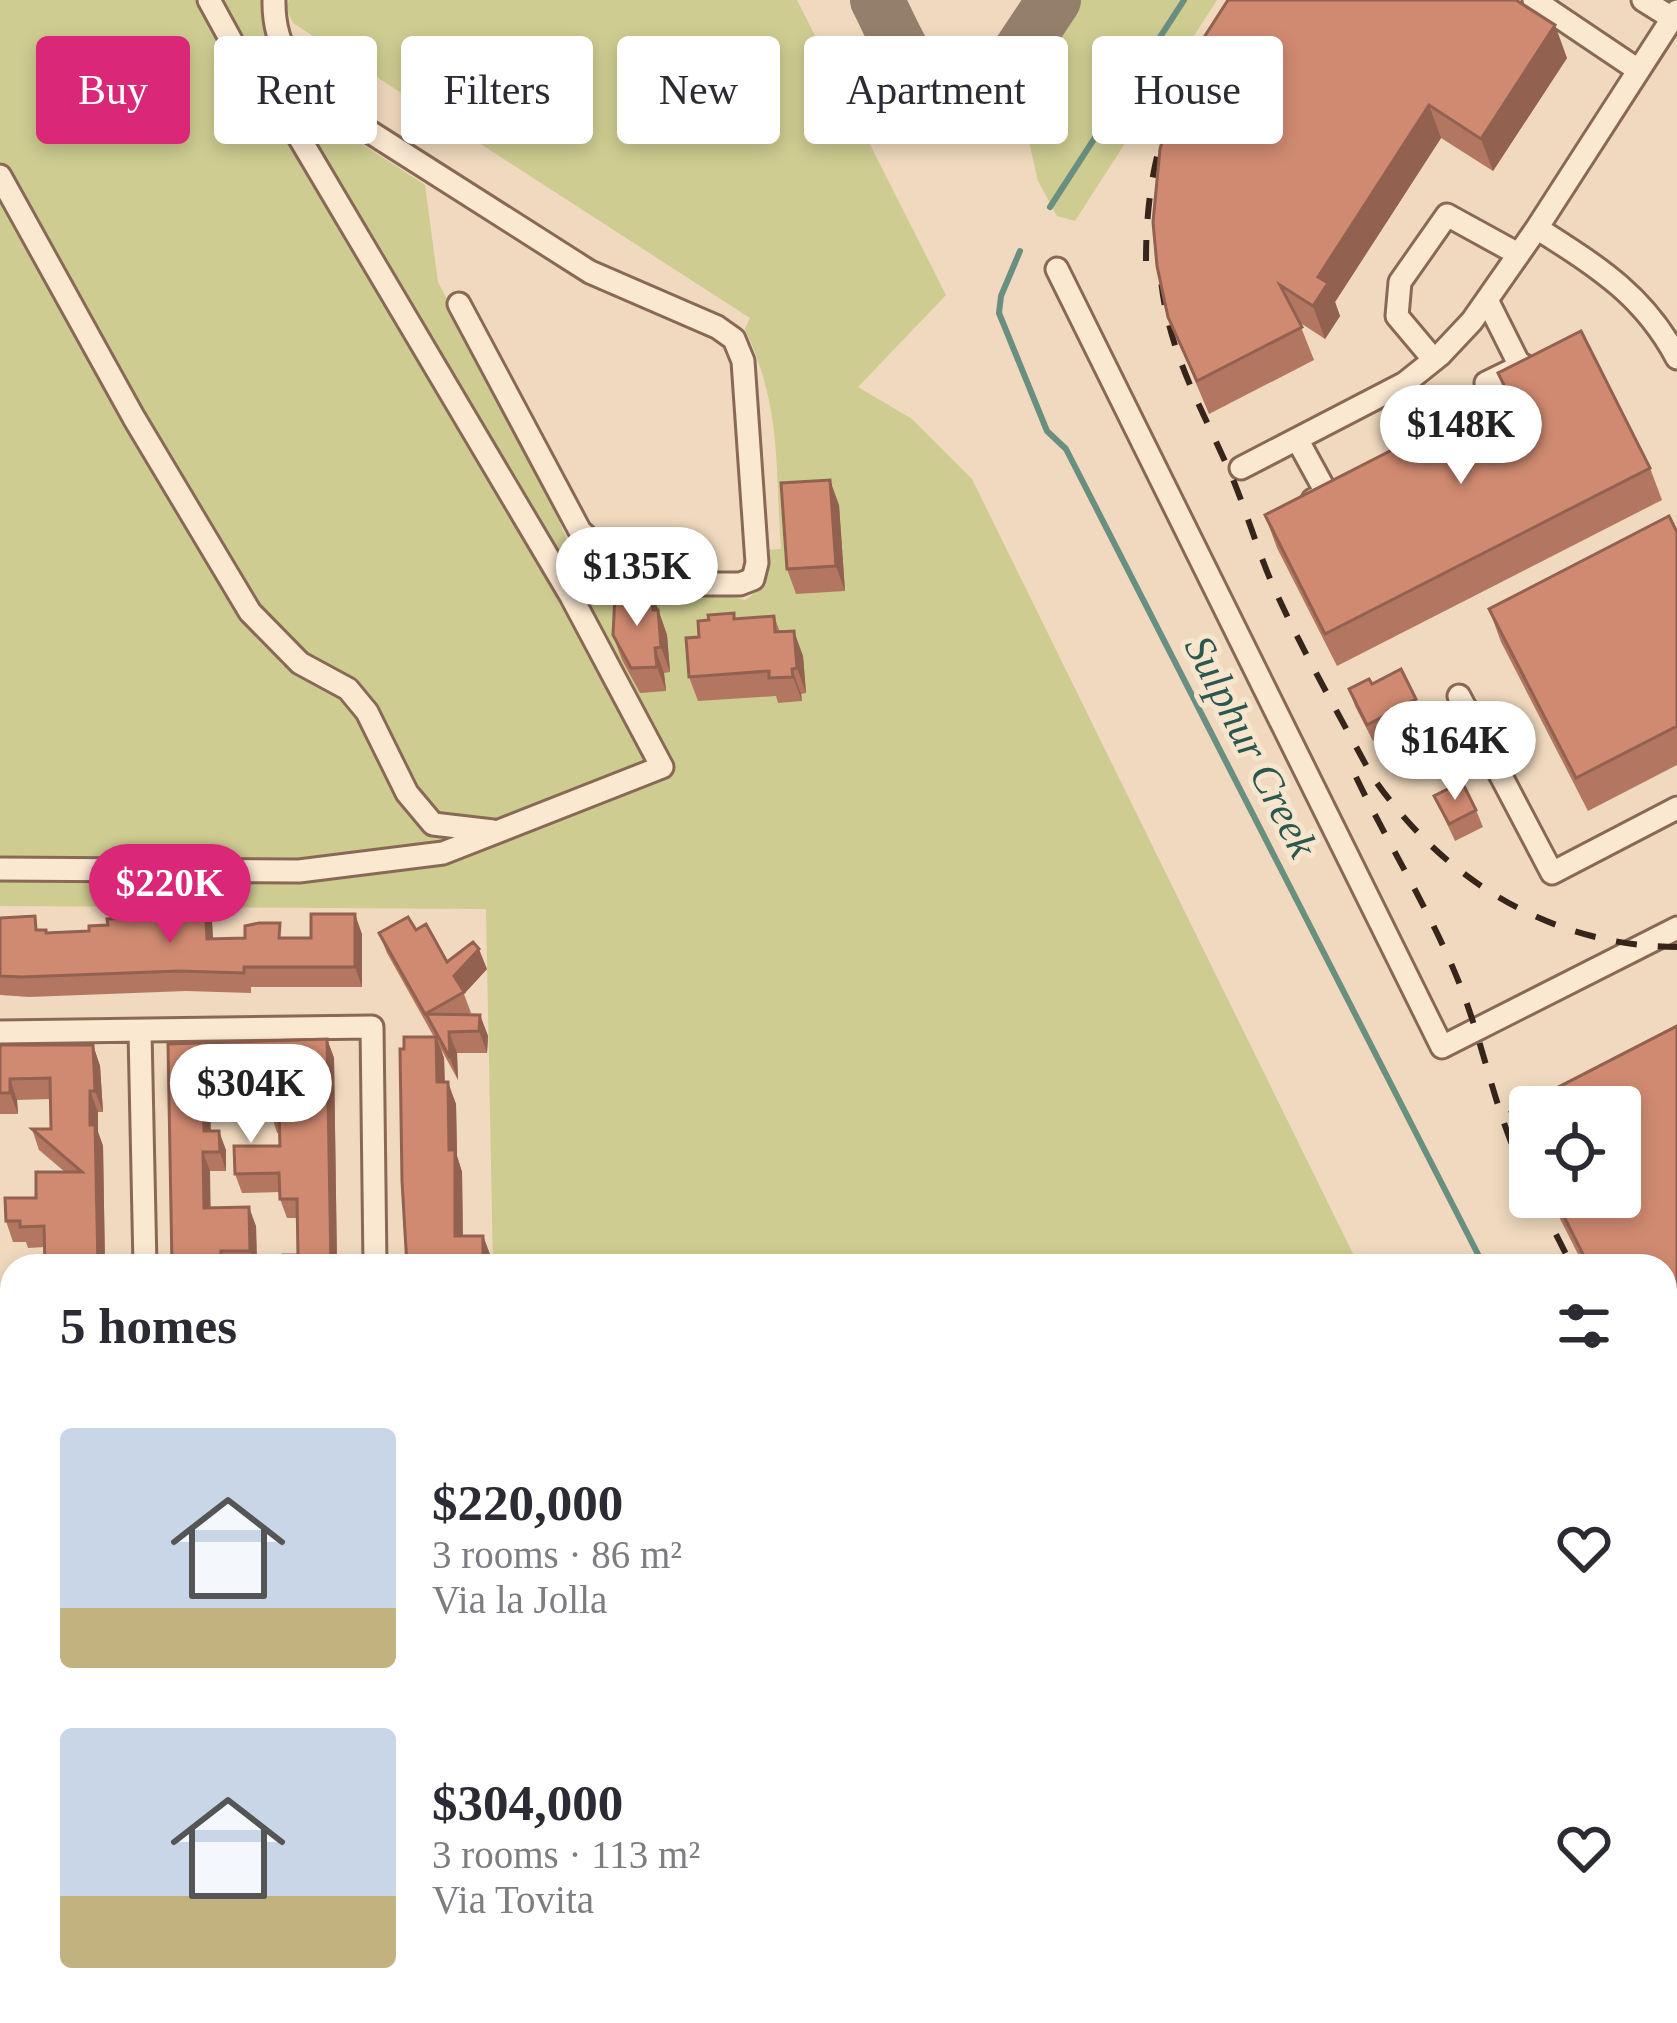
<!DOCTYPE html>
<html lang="en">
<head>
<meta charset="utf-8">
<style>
	body { margin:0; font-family:"Times New Roman",serif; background:#f7f7f7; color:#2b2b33; height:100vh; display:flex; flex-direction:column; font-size:45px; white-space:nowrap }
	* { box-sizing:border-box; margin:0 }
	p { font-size:39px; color:#7c7c81 }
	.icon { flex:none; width:66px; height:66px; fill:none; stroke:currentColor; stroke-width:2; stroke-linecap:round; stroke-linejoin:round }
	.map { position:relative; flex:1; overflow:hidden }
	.sheet { position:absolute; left:0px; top:1254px; width:1677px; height:771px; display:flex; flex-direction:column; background:#fff; border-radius:36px 36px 0 0; box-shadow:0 6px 18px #0003 }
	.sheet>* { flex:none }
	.top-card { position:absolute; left:36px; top:36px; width:1605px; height:108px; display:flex; gap:24px }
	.controls { position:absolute; left:1509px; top:1086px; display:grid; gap:24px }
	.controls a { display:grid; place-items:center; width:132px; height:132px; border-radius:12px; background:#fff; box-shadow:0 6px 18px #0003; font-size:60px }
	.price { position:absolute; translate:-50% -102px; padding:0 27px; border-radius:42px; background:#fff; color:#222; font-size:39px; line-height:78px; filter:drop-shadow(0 3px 6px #0008) }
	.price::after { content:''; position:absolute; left:50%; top:72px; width:36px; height:27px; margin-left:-18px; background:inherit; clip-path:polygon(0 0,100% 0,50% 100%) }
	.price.active { background:#db2777; color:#fff }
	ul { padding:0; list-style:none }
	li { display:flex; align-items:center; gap:36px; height:300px; padding:0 60px }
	li span { display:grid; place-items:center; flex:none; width:336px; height:240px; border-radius:12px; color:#555 }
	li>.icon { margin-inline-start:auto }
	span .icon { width:144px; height:144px; fill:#fffc; stroke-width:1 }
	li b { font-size:51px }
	h2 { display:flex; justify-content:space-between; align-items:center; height:144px; padding:0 60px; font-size:51px }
	.tag { padding:0 42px; border-radius:12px; background:#fff; box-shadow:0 6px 18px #0003; font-size:42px; line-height:108px }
	.tag.active { background:#db2777; color:#fff }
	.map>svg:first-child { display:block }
	.green { fill:#cecc91 }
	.water { fill:#a2c1b3; stroke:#698f80; stroke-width:3 }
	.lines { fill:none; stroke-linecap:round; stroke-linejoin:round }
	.stream { stroke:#698f80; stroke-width:6 }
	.taxiway { stroke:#947f6c; stroke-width:54 }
	.minor-casing { stroke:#896956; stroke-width:27 }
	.minor { stroke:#fae8d1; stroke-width:21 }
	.rail { stroke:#37251b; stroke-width:6; stroke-dasharray:21 21; stroke-linecap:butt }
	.wall { fill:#b37761 }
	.shaded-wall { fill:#92614f }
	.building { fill:#d08a71; stroke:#92614f; stroke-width:3 }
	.labels { text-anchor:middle; stroke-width:10; stroke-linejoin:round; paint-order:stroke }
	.water-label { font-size:42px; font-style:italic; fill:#2a584e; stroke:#f7e5ce }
</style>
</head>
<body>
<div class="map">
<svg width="1677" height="2023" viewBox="0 0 1677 2023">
	<rect width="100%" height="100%" fill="#f0d9be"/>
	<path class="green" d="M0 0H262C258 94 358 138 425 185L438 282 547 490 572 553 599 603 714 593 745 600C766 588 764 572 765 550L781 549C775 465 782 408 745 329L750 318 293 23 286 8 289 0H797L946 295 858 387 912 419 972 479 1359 1266H493L486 909 0 906Z
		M1078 0H1217L1075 221 1057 216 1038 181 1020 103 1027 78Z
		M1665 1882 1677 1906V2023H506L505 2013H1665Z"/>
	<path class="water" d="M1025 2013H1300L1290 2023H1015Z"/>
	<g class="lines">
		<path class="stream" d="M1050 207 1184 0
			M1020 251 1001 296 999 313 1047 431 1066 449 1484 1266
			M1665 1625 1677 1649"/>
		<path class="taxiway" d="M877 0C897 38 918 102 968 106L992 93 1054 0"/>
		<defs>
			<path id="minor" d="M209 0 257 88 299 137 571 596
				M274 0C273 51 299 79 337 111L590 272 717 327 734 339 743 361 757 563 753 579 740 584H663L615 563 580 531 459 304
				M1534 0 1638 70
				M1643 0 1672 18
				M0 176 134 418 250 612 300 663 348 689 367 712 407 793 433 824 493 831
				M1537 228C1596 266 1643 294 1677 358
				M1057 269 1442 1047 1677 928
				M1487 300 1520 366
				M1434 360 1397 316 1400 282 1447 215 1518 254
				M1486 383 1523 365
				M1297 439 1327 494 1313 500
				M1241 468 1405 383 1440 355 1472 321 1537 228 1677 11
				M1459 696 1552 873 1677 808
				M0 869 299 871 443 853 662 767 571 596 640 577
				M0 1032 372 1027 375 1266
				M140 1032 145 1266
				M0 1576H12
				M0 1809H12
				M389 2013V2023"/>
		</defs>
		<use href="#minor" class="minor-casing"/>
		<use href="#minor" class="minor"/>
		<path class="rail" d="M1159 242C1159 339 1195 392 1232 477 1247 513 1258 552 1274 588 1303 652 1339 715 1372 776 1443 879 1549 946 1677 947
			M1146 261C1146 203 1154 145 1180 92
			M1356 777C1392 852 1438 923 1466 1001 1489 1066 1497 1120 1530 1184
			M1537 1197 1572 1266
			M1665 1447 1677 1470"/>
	</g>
	<path class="wall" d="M1567 58 1493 171 1441 138 1335 302 1340 316 1325 339 1299 322 1314 360 1209 414 1168 317 1160 149Z
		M1498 373 1650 468 1662 500 1337 666 1277 548 1265 515 1505 392Z
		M839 505 845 591 796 594 787 569Z
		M1677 532V765L1588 811 1501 642 1489 609Z
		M652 592 667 635 670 672 664 673 666 691 640 693 622 660 613 635Z
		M774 616 780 632 803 656 806 693 801 694 802 701 778 703 776 696 698 701 689 677 699 637 736 619Z
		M1372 684 1416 699 1422 716 1373 741 1355 706 1349 689Z
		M1434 796 1476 810 1483 827 1455 841Z
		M0 918 47 933 212 922 213 938H311L362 934V987H251V993L186 991 29 997 0 995Z
		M416 930 447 962 487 969 464 994 471 1013 468 1014 480 1015 488 1036 487 1053H457L458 1080 441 1049 444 1058 445 1082 456 1104 457 1156 462 1172 463 1236H483L491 1257 407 1266 404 1049 434 1037 387 953 379 933Z
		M1677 1026V1447L1665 1423V1266H1584L1549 1197H1620L1530 1107V1160L1510 1112Z
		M327 1039 334 1058 337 1266H283L298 1255V1218H287L280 1199V1192L242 1193 235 1174 280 1146V1133H277L273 1120H265L259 1102 258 1094 223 1095 224 1110H210L211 1131 226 1150V1171H210V1208L256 1226 257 1266H172L168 1044Z
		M0 1045H93L100 1066 103 1112H98V1132L103 1146 105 1266H45V1247L28 1248 26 1242H13L6 1221 65 1172 39 1150 32 1129H51V1099L17 1100 18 1114H0Z
		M0 1446 12 1449V1543H0Z
		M0 1591H12V1661L0 1662Z
		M0 1702 1 1704H7L12 1716V1772H0Z
		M12 1825V1922L0 1923V1826Z
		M12 1937V2006H0V1938Z"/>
	<path class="shaded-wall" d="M1555 25 1567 58 1493 171 1481 139Z
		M1429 105 1441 138 1335 302 1340 316 1325 339 1313 306 1318 277Z
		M830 480 839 505 845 591 836 566Z
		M652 592 667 635 670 672 661 647 653 610Z
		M794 631 803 656 806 693 797 668Z
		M655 648 664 673 666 691 657 667Z
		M792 669 801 694 802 701 793 677Z
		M205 902 212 922 214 958 207 939Z
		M355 914 362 934V987L355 967Z
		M479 949 487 969 464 994 454 976Z
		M480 1015 488 1036 487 1053 479 1031Z
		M449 1032 457 1053 458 1080 450 1058Z
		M436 1037 444 1058 445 1104 437 1082Z
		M327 1039 334 1058 337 1266H331Z
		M93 1045 100 1066 103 1112 95 1091Z
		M216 1076 223 1095 224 1110 217 1091Z
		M10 1079 17 1100 18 1114 10 1093Z
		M448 1082 456 1104 457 1156 462 1172 463 1257 455 1236 449 1150Z
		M90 1091 98 1112V1132L103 1146 105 1266H98L90 1125Z
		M203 1091 210 1110 211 1150 204 1131Z
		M219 1131 226 1150V1171L220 1152Z
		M203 1152 210 1171 211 1227 204 1208Z
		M249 1207 256 1226 257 1266 250 1251Z
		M483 1236 491 1257V1266H483Z"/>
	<path class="building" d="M1228 0H1516L1555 25 1481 139 1429 105 1318 277 1328 283 1313 306 1280 285 1302 327 1197 381 1168 317 1157 266 1153 222 1160 149 1174 98 1201 42Z
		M1581 331 1650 468 1325 634 1265 515 1507 391 1498 373Z
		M830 480 836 566 787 569 781 483Z
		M1669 516 1677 532V726L1576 778 1489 609Z
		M652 592 653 610H658L661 647 655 648 657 667 631 668 613 635 615 595Z
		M734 613V619L774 616 775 632 794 631 797 668 792 669 793 677 769 678V671L689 677 686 638 699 637 698 621 709 620 708 615Z
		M1401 669 1416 699 1367 725 1349 689 1369 679 1372 684Z
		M1462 782 1476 810 1449 824 1434 796Z
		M205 902 207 939 245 938V926L259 923H280L279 938H311V914H355V967H244V973L179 971 22 977 0 976V918L35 916 36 930H46V933L89 931V926L108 925 107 919 151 917 150 904Z
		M408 917 416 930 426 924 447 962 473 942 479 949 454 976 464 992 425 1014 379 933Z
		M426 1014 480 1015 479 1031 449 1032 450 1058Z
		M1677 1026V1437L1665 1414V1266H1589L1554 1197H1620V1107H1530V1151L1510 1112Z
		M404 1037H436L437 1082H448L449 1150H455V1236H483V1266H407L402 1181 400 1049H404Z
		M327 1039 331 1266H283V1255H298L297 1199H280L279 1173 235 1174 234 1146H280L279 1114H271L270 1101 259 1102 258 1075 216 1076 217 1091H203L204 1131H219L220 1152H203L204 1208 249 1207 250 1251H221V1266H172L168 1044Z
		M0 1045H93L95 1091H90V1125H95L98 1266H45L44 1226 20 1227V1221H6L5 1198H36V1172H82L32 1129H51L50 1078 10 1079V1093H0Z
		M9 1442 12 1449V1522H0V1446Z
		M0 1591H12V1639L0 1640Z
		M0 1704H7L8 1716H12V1750L0 1751Z
		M12 1825V1902H0V1826Z
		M12 1937V1986H0V1938Z
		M422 2013H487V2017H496V2023H423Z"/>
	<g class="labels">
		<g class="water-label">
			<text transform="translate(1252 746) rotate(63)" y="15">Sulphur Creek</text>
		</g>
	</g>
</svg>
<div class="controls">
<a><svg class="icon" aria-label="locate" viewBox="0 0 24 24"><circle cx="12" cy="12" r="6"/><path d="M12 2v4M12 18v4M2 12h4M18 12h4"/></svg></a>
</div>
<b class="price" style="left:1461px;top:487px">$148K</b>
<b class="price" style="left:637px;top:629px">$135K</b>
<b class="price" style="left:1455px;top:803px">$164K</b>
<b class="price active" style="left:170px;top:946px">$220K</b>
<b class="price" style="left:251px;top:1146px">$304K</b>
<div class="top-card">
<a class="tag active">Buy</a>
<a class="tag">Rent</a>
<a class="tag">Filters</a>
<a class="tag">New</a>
<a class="tag">Apartment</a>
<a class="tag">House</a>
</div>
<section class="sheet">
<h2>5 homes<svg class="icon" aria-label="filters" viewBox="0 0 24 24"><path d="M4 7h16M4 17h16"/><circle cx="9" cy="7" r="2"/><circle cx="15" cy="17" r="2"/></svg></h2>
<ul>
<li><span style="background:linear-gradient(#c9d6e8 75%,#c2b280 0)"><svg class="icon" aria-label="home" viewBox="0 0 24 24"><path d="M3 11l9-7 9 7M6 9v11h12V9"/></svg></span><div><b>$220,000</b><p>3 rooms · 86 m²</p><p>Via la Jolla</p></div><svg class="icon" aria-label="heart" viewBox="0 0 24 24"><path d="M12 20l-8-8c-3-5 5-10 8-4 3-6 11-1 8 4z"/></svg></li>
<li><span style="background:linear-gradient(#c9d6e8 70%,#c2b280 0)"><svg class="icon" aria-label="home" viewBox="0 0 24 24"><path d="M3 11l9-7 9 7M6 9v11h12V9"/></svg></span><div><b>$304,000</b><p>3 rooms · 113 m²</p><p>Via Tovita</p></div><svg class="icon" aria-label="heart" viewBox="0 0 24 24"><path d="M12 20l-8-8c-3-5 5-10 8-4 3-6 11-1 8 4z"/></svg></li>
</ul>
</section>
</div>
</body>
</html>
